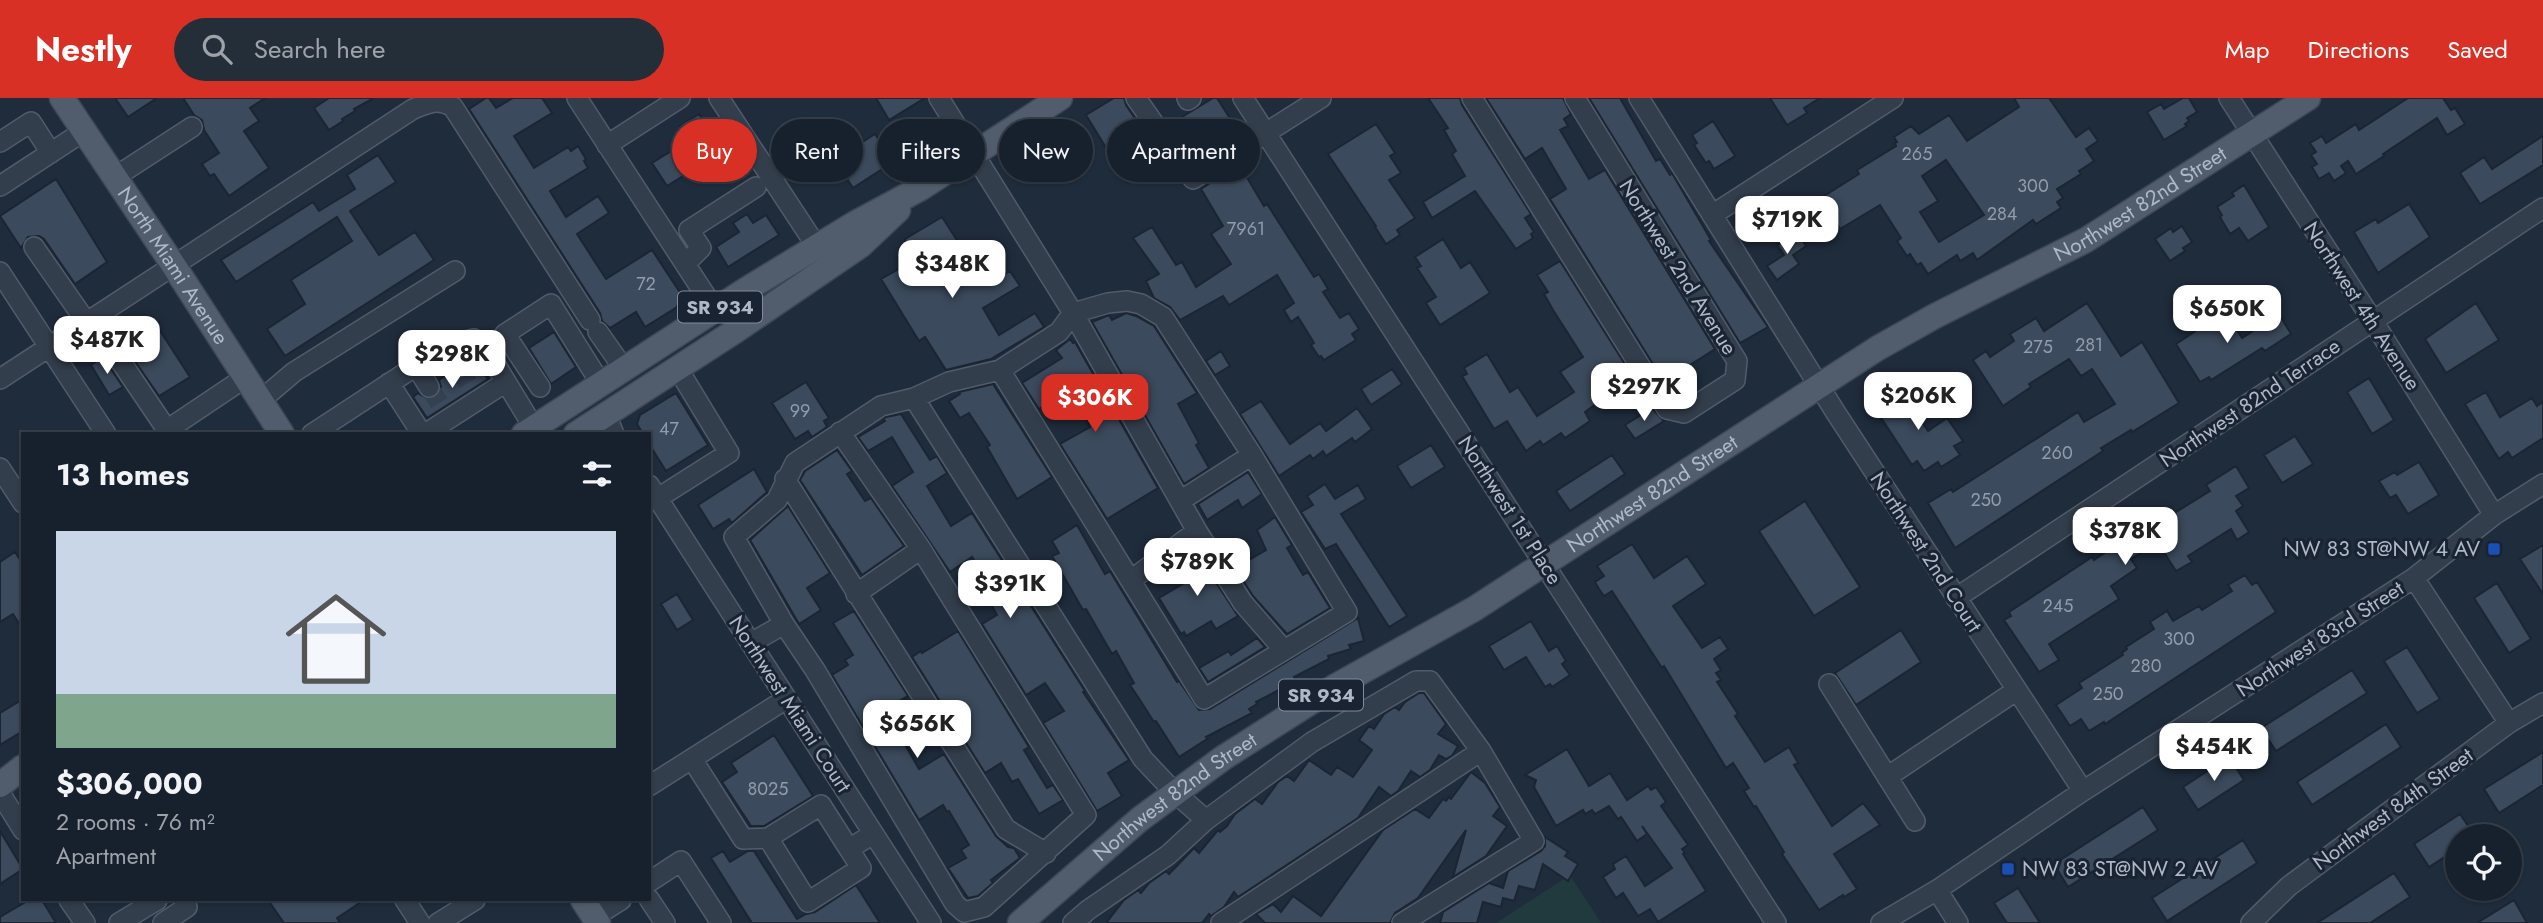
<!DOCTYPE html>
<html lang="en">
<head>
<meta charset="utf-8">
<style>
	body { margin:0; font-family:Jost,sans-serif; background:#242e39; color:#f1f3f6; height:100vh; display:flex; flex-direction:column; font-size:26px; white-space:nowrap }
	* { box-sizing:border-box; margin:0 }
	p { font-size:23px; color:#9ea3aa }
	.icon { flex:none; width:38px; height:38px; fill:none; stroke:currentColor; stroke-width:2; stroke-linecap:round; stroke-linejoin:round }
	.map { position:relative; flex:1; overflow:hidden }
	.sheet { position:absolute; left:21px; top:334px; width:630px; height:469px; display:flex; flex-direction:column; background:#17212d; border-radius:0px; box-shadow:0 2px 5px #0004,0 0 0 2px #363e49 }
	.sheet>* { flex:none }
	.hud { position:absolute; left:672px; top:21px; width:665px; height:63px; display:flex; gap:14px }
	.fabs { position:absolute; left:2445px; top:726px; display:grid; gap:14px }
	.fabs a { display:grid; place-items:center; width:77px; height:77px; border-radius:50%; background:#17212d; box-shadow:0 2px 5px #0004,0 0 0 2px #363e49; font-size:35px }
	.price { position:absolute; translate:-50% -60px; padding:0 16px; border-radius:14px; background:#fff; color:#222; font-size:23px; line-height:46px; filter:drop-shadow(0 2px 4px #0008) }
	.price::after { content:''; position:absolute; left:50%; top:42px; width:21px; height:16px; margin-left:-10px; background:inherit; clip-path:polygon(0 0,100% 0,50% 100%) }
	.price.on { background:#d93025; color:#fff }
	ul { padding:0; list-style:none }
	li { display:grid; align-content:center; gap:14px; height:371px; padding:0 35px }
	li+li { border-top:2px solid #363e49 }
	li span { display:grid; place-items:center; height:217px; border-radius:0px; color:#555 }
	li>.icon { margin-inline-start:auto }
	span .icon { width:126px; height:126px; fill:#fffc; stroke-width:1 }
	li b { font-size:30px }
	h2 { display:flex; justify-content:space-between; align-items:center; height:84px; padding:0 35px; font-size:30px }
	.pill { padding:0 24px; border-radius:32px; background:#17212d; box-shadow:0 2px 5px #0004,0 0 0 2px #363e49; font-size:24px; line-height:63px }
	.pill.on { background:#d93025; color:#fff }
	header { display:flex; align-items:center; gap:42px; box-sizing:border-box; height:98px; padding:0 35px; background:#d93025; color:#fff }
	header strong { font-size:33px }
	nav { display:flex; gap:38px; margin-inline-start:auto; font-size:24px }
	.search { width:490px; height:63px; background:#242e39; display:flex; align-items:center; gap:18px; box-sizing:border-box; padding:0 24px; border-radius:38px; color:#9ea3aa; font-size:26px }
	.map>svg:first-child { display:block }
	.green { fill:#213a3d }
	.building { fill:#3b4a5c; stroke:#1b2533; stroke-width:2; fill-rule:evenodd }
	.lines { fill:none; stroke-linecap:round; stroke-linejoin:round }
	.minor-tunnel { stroke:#344151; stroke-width:19; stroke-dasharray:19 10; stroke-linecap:butt }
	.minor-casing { stroke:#515b6a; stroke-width:22 }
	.major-casing { stroke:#3d4755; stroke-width:27 }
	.minor { stroke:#333e4c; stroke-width:19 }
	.major { stroke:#515d6c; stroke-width:24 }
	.transit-dot { fill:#1a4fb4; stroke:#192331; stroke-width:2.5 }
	.labels { text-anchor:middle; stroke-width:6; stroke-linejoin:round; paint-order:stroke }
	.number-label { font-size:18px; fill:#919cad }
	.shield { fill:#192331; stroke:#818b9b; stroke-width:2 }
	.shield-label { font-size:19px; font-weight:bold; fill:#aeb8c8 }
	.street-label { font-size:21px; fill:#aeb8c8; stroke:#192331 }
	.poi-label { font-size:21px; fill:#aeb8c8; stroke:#192331; text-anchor:end }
</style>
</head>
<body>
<header>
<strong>Nestly</strong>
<div class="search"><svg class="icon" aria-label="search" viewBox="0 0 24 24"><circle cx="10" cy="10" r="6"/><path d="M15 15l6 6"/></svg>Search here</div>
<nav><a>Map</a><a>Directions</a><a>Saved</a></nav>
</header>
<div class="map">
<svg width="2543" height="825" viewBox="0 0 2543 825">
	<rect width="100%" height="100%" fill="#1f2c3c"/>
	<path class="green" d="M1570 777 1601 825H1496Z"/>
	<path class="building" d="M115 0H157L128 19Z
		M183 0H265L250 10 259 23 244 33 269 70 229 98 214 76 210 78 202 66 219 55 204 32 202 22 194 17Z
		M329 0H374L354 11 355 13 342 21 343 23 329 32 314 10Z
		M486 0H489L496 10 513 0H542L552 15 514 38 534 70 568 49 571 53 578 48 586 61 584 63 588 70 550 93 566 119 598 98 609 115 577 136 606 181 652 152 681 196 677 209 645 229 636 214 610 230 602 223 600 215 469 11Z
		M876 0H925L889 22Z
		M1114 0H1124L1126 7 1160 57 1137 72 1140 76 1127 84 1086 17Z
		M1213 0H1217L1240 36 1206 58 1182 19Z
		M1428 0H1460L1462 7 1531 116 1525 120 1534 134 1531 136 1533 140 1516 151 1475 93 1432 120 1423 104 1465 78 1452 56 1456 53 1444 32 1448 30Z
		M1486 0H1563L1571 16 1564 21 1568 28 1560 32 1589 81 1605 72 1715 251 1690 267 1697 281 1671 295 1550 101 1566 91 1542 50 1525 61Z
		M1589 0H1620L1656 63 1660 61 1670 77 1672 75 1711 142 1709 143 1768 229 1740 245Z
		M1770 0H1820L1804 10 1807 15 1787 27Z
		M2014 0H2049L2076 39 2089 30 2098 43 2086 51 2094 63 2079 73 2081 76 2057 91 2063 100 2057 104 2061 110 2036 126 2033 122 1977 162 1973 155 1960 163 1957 157 1928 176 1921 165 1917 167 1910 156 1907 158 1897 143 1901 140 1880 107 1840 131 1821 100 1859 76 1857 72 1896 48 1895 45 1897 44 1894 39 1911 28 1919 36 1949 17 1967 43 2019 9ZM1946 62 1984 117 1939 144 1920 114 1938 103 1922 78Z
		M2183 0H2189L2197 14 2187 20 2189 23 2185 26 2187 28 2164 42 2147 14 2161 6 2164 11Z
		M2408 0H2443L2451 12 2455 10 2465 26 2447 37 2437 20 2383 56 2384 58 2356 76 2348 63 2341 68 2346 75 2334 83 2329 75 2319 81 2312 69 2317 66 2311 57 2316 54 2310 45 2322 38 2326 45 2356 26 2359 32Z
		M699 16 723 53 667 88 652 65 689 42 680 28Z
		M1713 23 1735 58 1714 71 1709 63 1706 65 1694 47 1697 45 1692 37Z
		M1376 26 1395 55 1390 58 1401 75 1389 82 1415 120 1397 132 1400 137 1386 146 1375 129 1376 128 1328 56Z
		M875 36 893 64 853 90 825 47 837 39 843 50 853 44 856 48Z
		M2543 38V67L2480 106 2460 75 2484 59 2492 71Z
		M378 57 396 84 350 113 379 157 415 134 434 162 285 258 267 231 305 206 291 182 352 143 337 119 236 184 221 162 313 104 319 113 355 91 347 77Z
		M1239 66 1264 108 1267 106 1314 179 1319 176 1328 191 1323 194 1340 220 1349 215 1359 231 1352 236 1356 242 1324 262 1321 258 1319 259 1311 247 1314 245 1298 219 1291 224 1284 212 1294 205 1277 177 1229 207 1223 198 1180 222 1170 209 1154 200 1146 183 1159 176 1133 140 1152 129 1176 167 1182 164 1196 189 1231 166 1211 136 1223 128 1201 91Z
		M56 81 107 164 75 186 44 141 39 138 28 139 21 150 0 118Z
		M2244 87 2269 129 2248 143 2239 130 2230 136 2220 119 2222 117 2217 109 2234 98 2232 95Z
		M2409 106 2430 139 2378 175 2354 134 2376 121 2378 125Z
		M747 116 753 125 766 117 779 137 728 169 716 149 739 134 733 125Z
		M942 119 986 187 1010 173 1020 188 983 210 999 237 1035 215 1044 229 991 261 946 272 925 239 919 243 881 181 906 167 905 141Z
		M2182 128 2192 144 2183 150 2185 153 2170 163 2155 141 2171 130 2173 134Z
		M1797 134 1806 148 1793 157 1799 166 1777 182 1767 168 1784 157 1777 147Z
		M1443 141 1461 170 1470 164 1490 195 1440 227 1426 205 1436 199 1417 170 1421 168 1415 159Z
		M1560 163 1633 279 1593 302 1596 306 1585 314 1590 323 1565 340 1561 335 1543 347 1540 343 1526 353 1507 323 1494 331 1462 278 1467 276 1464 270 1487 256 1510 294 1518 289 1537 318 1574 294 1560 274 1583 259 1553 212 1544 196 1548 194 1537 177Z
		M2087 205 2121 258 2142 244 2179 305 2132 334 2131 332 2101 350 2103 353 1955 450 1928 405 1951 391 1953 394 2078 314 2084 324 2115 306 2092 271 2081 278 2069 261 2029 286 2031 289 2003 308 1973 262 1986 253 1990 259 2014 243 2010 236 2036 220 2044 233Z
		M2476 205 2499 242 2446 275 2425 241Z
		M2226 213 2242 240 2279 216 2291 236 2265 253 2262 250 2211 282 2209 279 2200 284 2176 246Z
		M1126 215 1136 218 1154 228 1197 295 1178 306 1199 345 1196 347 1209 370 1184 386 1092 224 1109 217 1112 222Z
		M155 225 190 279 159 298 123 246Z
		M554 234 576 269 551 286 529 250Z
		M1070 241 1073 245 1075 244 1158 390 1107 421 1060 346 1090 329 1075 297 1073 298 1069 292 1039 311 1022 285 1062 260 1056 252Z
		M1221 253 1230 268 1215 277 1206 263Z
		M103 259 123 289 109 297 91 267Z
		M473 259 488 281 427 320 413 299 418 295 429 301 436 299 441 289 439 282 448 276 458 281 465 279 470 269 468 263Z
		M1392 271 1402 286 1371 307 1361 291Z
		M2369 280 2394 322 2372 336 2347 294Z
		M806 284 829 320 824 323 827 329 812 339 808 333 795 341 772 305Z
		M993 286 1052 379 1017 401 987 349 990 347 969 315 960 320 949 303 960 296 959 294Z
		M1899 289 1928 333 1947 320 1963 343 1954 348 1960 357 1941 369 1938 364 1924 373 1917 363 1912 367 1872 306Z
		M2486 294 2500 319 2532 300 2537 308 2543 304V340L2512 360 2508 354 2499 361 2465 306Z
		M676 295 708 347 666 373 649 346V336H643L637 326 640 317Z
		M1261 303 1290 346 1320 325 1326 333 1357 310 1372 331 1355 344 1352 340 1326 358 1323 353 1313 361 1310 357 1279 378 1240 316Z
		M1652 310 1664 323 1635 341 1625 327Z
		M901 316 930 362 937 358 947 375 927 388 951 428 972 415 1085 593 1083 594 1129 662 1108 675 1122 698 1097 713 1043 625 1064 613 1045 585 1026 597 982 526 997 517 985 496 992 492 972 459 950 474 892 388 913 374 892 339 868 353 858 339 885 323 883 321 886 319Z
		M2295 338 2313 366 2282 385 2264 357Z
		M1431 347 1445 369 1411 390 1397 368Z
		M837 352 852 373 847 376 865 403 871 400 904 448 862 477 800 382 805 373Z
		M1612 357 1625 376 1570 413 1556 393Z
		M2419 364 2439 397 2408 416 2396 397 2390 400 2379 383 2395 374 2397 377Z
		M2236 368 2249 390 2236 398 2243 408 2236 413 2249 434 2237 442 2231 431 2188 458 2192 464 2176 473 2158 445 2131 461 2137 470 2111 488 2119 501 2049 546 2059 562 2039 574 2004 522 2011 518 2009 514 2092 459 2094 462 2160 416 2163 422 2210 393 2206 387Z
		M754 371 767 394 732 425 729 421 713 431 698 407Z
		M1248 374 1262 396 1242 410 1238 402 1207 422 1198 406Z
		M1325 386 1335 401 1358 387 1366 401 1341 416 1407 518 1389 529 1336 446 1325 451 1301 414 1313 407 1307 398Z
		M1805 403 1860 489 1814 518 1759 433Z
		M788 408 830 475 807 490 821 512 799 526 750 442Z
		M1275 419 1292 447 1287 450 1303 477 1308 474 1330 510 1287 536 1253 498 1235 470 1266 452 1257 432Z
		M1077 427 1105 476 1110 473 1177 584 1179 583 1199 612 1210 611 1358 520 1364 543 1349 547 1351 551 1328 558 1329 561 1294 579 1296 583 1256 604 1257 606 1249 611 1252 615 1206 639 1207 641 1179 659 1156 623 1154 624 1138 599 1130 587 1134 585 1116 553 1112 556 1086 511 1083 512 1052 458 1059 455 1052 443Z
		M1632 446 1654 480 1687 458 1706 486 1673 508 1702 550 1720 539 1728 551 1714 561 1721 572 1716 575 1721 582 1717 584 1738 616 1735 618 1765 664 1789 649 1798 665 1794 667 1832 728 1863 705 1880 727 1834 756 1857 791 1844 799 1843 797 1819 812 1782 756 1784 754 1756 708 1754 709 1744 693 1749 690 1733 665 1726 670 1664 568 1662 570 1612 493 1604 498 1599 491 1595 484 1604 478 1597 468Z
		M2543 447V496L2520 461Z
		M15 454 23 466V532L13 516 0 524V464Z
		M1196 454 1238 518 1216 531 1211 523 1186 538 1184 534 1181 536 1159 500 1186 484 1179 473V462L1187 455Z
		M2245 477 2252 487 2257 484 2276 514 2105 626 2104 624 2089 633 2081 621 2070 628 2056 607 2082 590 2079 585 2123 557 2122 555 2127 551 2126 549 2154 531 2150 524 2167 513 2173 523 2199 508 2202 512 2232 493 2228 487Z
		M2497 485 2531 541 2509 555 2474 500Z
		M677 496 693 522 677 532 661 506Z
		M854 513 908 598 885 611 919 671 944 656 996 738 1008 749 1014 750 1020 760 991 782 993 785 978 798 968 800 948 770 966 760 961 752 969 747 949 713 947 714 943 707 919 722 832 577 848 567 845 562 853 557 833 525Z
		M1531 523 1549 553 1557 548 1566 563 1562 566 1570 577 1552 589 1550 586 1545 589 1526 559 1504 572 1489 548Z
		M1901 532 1921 564 1856 607 1835 575Z
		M958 533 1029 649 1024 652 1047 690 1053 687 1063 702 1039 716 1018 681 1012 684 1001 665 985 675 912 559 921 553 922 555Z
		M1257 540 1265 549 1208 584 1199 570 1229 553 1231 557Z
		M2407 549 2440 601 2417 615 2384 563Z
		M2352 572 2367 595 2276 653 2261 630Z
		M1419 595H1424L1446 626 1438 636 1458 648 1452 658 1446 661 1439 657 1430 672 1420 679 1411 673 1398 693 1391 698 1379 689 1358 720 1238 799 1234 794 1224 809 1211 818 1209 816 1202 825H1106L1124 802 1138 792 1141 795 1149 785 1166 773 1169 776 1194 750 1199 755 1218 732 1220 734 1227 728 1235 716 1255 701 1262 706 1278 684 1287 678 1294 683 1309 662 1331 677 1337 669 1353 679 1372 652 1359 642 1369 628 1374 631 1384 616 1395 609 1399 612 1405 604Z
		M23 601V633L0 647V615Z
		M2386 626 2401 649 2312 707 2297 684Z
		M774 637 813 698 764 728H751L722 684 737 674 731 665Z
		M1567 651 1589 688 1610 675 1627 702 1648 688 1651 692 1656 689 1666 704 1661 708 1688 747 1682 751 1685 755 1683 756 1706 793 1658 824 1650 811 1638 818 1623 795 1616 800 1603 779 1615 771 1613 766 1626 758 1645 788 1672 770 1642 728 1647 736 1637 743 1621 719 1618 721 1609 708 1595 716 1592 712 1585 716 1583 712 1556 728 1534 689 1536 682 1525 677Z
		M2543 654V687L2499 715 2484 691Z
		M2229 659 2244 682 2198 712 2183 689Z
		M1471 674 1485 685 1500 709 1493 718 1507 728 1486 758 1453 779 1466 732 1418 800 1395 815 1390 825H1265L1256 816 1273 806 1281 814 1293 798 1321 818 1383 732 1415 711 1429 720 1443 701 1446 703 1449 699 1451 701Z
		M2143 709 2158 732 2068 789 2054 766Z
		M2460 716 2475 738H2457V751L2429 769 2414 746Z
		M0 733 23 771 0 786Z
		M1545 739 1568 754 1565 758 1578 766 1568 783 1543 766 1535 792 1519 788 1514 803 1503 800 1501 809 1483 804 1477 825H1440L1443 814 1489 785 1503 790 1508 773 1541 753 1545 748Z
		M2243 742 2257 765 2167 823 2152 800Z
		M723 753 730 764 748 753H754L797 821 806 816 815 814 856 787 880 825H752L711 760Z
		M2394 775 2410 799 2370 825H2317Z
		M2018 790 2040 825H2007L1994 805Z
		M29 802H42L56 825H0V819Z
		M268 802H364L337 820 340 825H284Z
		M2514 802 2527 825H2477Z"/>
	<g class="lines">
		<path class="minor-tunnel" d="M458 269 474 295
			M429 289 445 314"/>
		<defs>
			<path id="minor" d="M577 0 715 212
				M719 0 817 149
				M939 0 1073 215 1197 433 1243 505 1284 552
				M1136 0 1193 81 1321 0
				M1187 0 1188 2 1191 0
				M1243 0 1776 825
				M1472 0 1667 311 1684 315 1735 282 1737 263 1575 0
				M1639 0 1836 315 2083 693
				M2229 0 2373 223 2494 417
				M0 44 31 24 51 55
				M607 47 680 0
				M115 79 192 29
				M0 88 84 33
				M1712 117 1893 0
				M34 149 87 225
				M685 166 701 150 689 132 756 89
				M0 174 106 336
				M92 221 167 332 246 279
				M598 234 624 271
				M445 249 458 269
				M416 268 429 289
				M0 281 413 11C428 5 438 0 453 9L590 222
				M389 285 422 336
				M540 289 505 236 551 206 601 286
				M914 300 1143 661 1174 694 1206 722
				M261 302 294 274 455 173
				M606 317 614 336
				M840 334 921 451 1086 717 984 809 964 814 955 806 815 572 784 526 734 439 777 402 795 365 881 308 914 300 949 284 1000 272 1059 234 1073 215 1108 205 1127 203 1141 206 1163 219 1252 357 1347 514 1204 601 1000 272
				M312 336 448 247 474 241 483 246 534 330
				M425 336 506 284
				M0 370 23 405
				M785 381 1006 731 1046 755
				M649 387 931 825
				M658 400 729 355 678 271
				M1180 403 1252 357
				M2414 480 2509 625
				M1131 482 1197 433
				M856 496 921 451
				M1956 500 2543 110
				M751 545 784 526
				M1829 586 1915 723
				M692 661 743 741 768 740 808 804 861 770 849 751 873 736
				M1887 679 2017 592
				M649 688 786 601
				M0 695 23 732
				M768 740 821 707 849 751
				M649 784 681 763 721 825
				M1937 792 1958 825
				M649 801 665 825
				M69 802 85 825
				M405 802 420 825
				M594 819 621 802
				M119 825 157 802
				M163 825 187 809
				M438 825 475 802
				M1073 825 1088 812 1168 757 1206 722 1312 644 1416 583H1430L1481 653 1534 743 1402 825
				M1221 825 1481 653
				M1881 825 1937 792 2083 693 2414 480 2494 417 2543 386
				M2251 825 2289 788 2509 625 2543 605"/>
			<g id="major">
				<path id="s1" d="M62 0 174 168 282 336"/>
				<path d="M524 336 744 193 854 126 921 90 1060 0"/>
				<path d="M576 336 732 235 861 147 898 112"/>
				<path d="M0 687 23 669"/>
				<path d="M583 802 598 825"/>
				<path id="s2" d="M1020 825 1140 721 1223 660 1336 588 1474 511 1878 250 1935 218 2086 142 2308 0"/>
			</g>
		</defs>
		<use href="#minor" class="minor-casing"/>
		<use href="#major" class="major-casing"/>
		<use href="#minor" class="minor"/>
		<use href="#major" class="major"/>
	</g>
	<g class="transit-dot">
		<rect x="2487" y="444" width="14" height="14" rx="3.5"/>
		<rect x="2001" y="764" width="14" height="14" rx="3.5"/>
	</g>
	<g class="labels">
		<g class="number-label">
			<text x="1917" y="62">265</text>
			<text x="2033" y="94">300</text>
			<text x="2002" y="122">284</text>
			<text x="1246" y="137">7961</text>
			<text x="646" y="192">72</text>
			<text x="2089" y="253">281</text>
			<text x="2038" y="255">275</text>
			<text x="800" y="319">99</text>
			<text x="669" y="337">47</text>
			<text x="2057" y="361">260</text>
			<text x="1986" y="408">250</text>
			<text x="2058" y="514">245</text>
			<text x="2179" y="547">300</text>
			<text x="2146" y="574">280</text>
			<text x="2108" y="602">250</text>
			<text x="768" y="697">8025</text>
		</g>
		<g class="shield">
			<rect x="678" y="193.5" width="84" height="31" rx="5"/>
			<rect x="1279" y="581.5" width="84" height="31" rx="5"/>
		</g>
		<g class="shield-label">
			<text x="720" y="216">SR 934</text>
			<text x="1321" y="604">SR 934</text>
		</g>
		<g class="street-label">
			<text dy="7" stroke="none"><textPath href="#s2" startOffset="1334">Northwest 82nd Street</textPath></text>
			<text dy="7" stroke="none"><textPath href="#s1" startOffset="201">North Miami Avenue</textPath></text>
			<text transform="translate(1678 169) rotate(58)" y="7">Northwest 2nd Avenue</text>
			<text transform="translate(2362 208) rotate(57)" y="7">Northwest 4th Avenue</text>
			<text transform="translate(2250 305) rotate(-34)" y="7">Northwest 82nd Terrace</text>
			<text dy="7" stroke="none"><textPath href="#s2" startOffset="766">Northwest 82nd Street</textPath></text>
			<text transform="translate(1510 412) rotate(57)" y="7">Northwest 1st Place</text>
			<text transform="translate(1926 454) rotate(57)" y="7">Northwest 2nd Court</text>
			<text transform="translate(2320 541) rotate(-33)" y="7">Northwest 83rd Street</text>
			<text transform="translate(790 606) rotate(57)" y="7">Northwest Miami Court</text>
			<text dy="7" stroke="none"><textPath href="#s2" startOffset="200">Northwest 82nd Street</textPath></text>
			<text transform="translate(2393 711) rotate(-36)" y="7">Northwest 84th Street</text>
		</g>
		<g class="poi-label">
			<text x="2480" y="458">NW 83 ST@NW 4 AV</text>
			<text x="2022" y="778" text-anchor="start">NW 83 ST@NW 2 AV</text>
		</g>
	</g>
</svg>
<div class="fabs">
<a><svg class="icon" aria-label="locate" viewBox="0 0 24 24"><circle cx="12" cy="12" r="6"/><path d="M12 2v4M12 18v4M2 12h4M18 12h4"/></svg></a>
</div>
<b class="price" style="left:1787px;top:158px">$719K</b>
<b class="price" style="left:952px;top:202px">$348K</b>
<b class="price" style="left:2227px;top:247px">$650K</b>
<b class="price" style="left:107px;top:278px">$487K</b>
<b class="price" style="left:452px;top:292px">$298K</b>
<b class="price" style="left:1644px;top:325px">$297K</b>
<b class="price" style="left:1918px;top:334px">$206K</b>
<b class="price on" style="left:1095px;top:336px">$306K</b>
<b class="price" style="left:2125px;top:469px">$378K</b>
<b class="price" style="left:1197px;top:500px">$789K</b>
<b class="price" style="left:1010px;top:522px">$391K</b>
<b class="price" style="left:917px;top:662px">$656K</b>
<b class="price" style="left:2214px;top:685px">$454K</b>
<div class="hud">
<a class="pill on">Buy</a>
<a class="pill">Rent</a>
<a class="pill">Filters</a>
<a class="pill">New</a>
<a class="pill">Apartment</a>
</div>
<section class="sheet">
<h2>13 homes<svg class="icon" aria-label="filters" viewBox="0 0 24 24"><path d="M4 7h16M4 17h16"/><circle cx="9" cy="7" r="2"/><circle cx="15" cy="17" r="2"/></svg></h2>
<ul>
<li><span style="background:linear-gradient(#c9d6e8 75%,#7fa58c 0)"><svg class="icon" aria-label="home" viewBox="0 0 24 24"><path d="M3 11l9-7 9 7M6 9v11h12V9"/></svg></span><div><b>$306,000</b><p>2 rooms · 76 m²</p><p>Apartment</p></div></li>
</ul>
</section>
</div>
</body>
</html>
